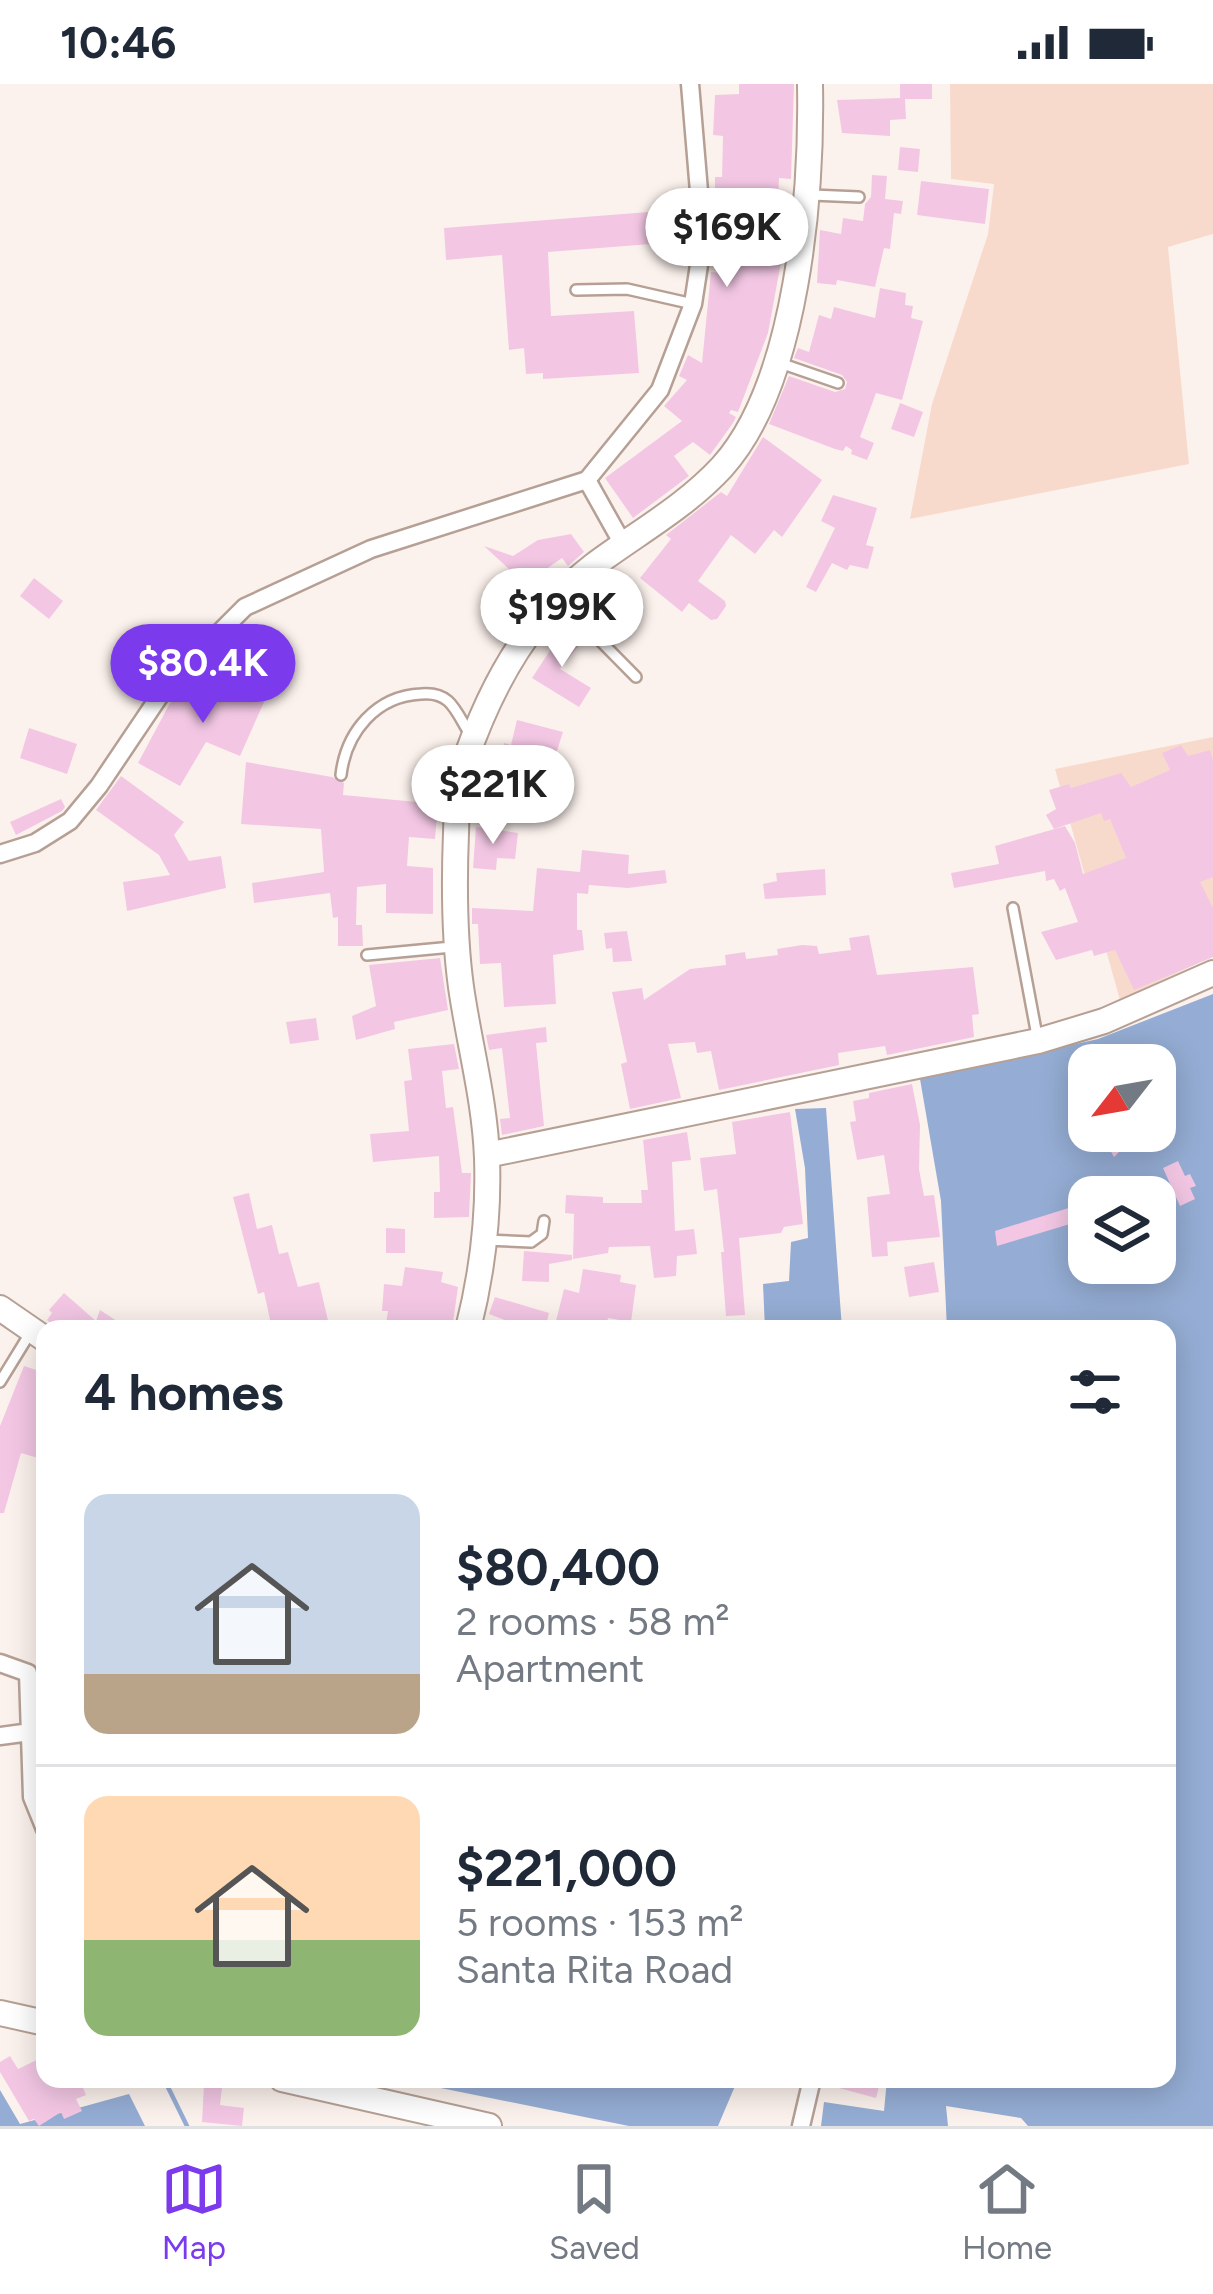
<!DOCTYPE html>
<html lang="en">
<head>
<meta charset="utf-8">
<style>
	body { margin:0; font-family:Figtree,sans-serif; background:#f6f6f7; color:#1f2937; height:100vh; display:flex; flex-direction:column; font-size:45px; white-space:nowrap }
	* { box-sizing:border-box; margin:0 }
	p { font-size:39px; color:#747a83 }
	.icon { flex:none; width:66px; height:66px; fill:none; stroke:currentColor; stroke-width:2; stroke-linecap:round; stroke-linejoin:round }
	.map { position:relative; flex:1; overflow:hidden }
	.sheet { position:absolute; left:36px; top:1236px; width:1140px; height:768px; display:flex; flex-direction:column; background:#fff; border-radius:24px; box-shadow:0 6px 30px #0003 }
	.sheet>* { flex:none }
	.needle { width:78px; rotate:239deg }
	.controls { position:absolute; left:1068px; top:960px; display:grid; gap:24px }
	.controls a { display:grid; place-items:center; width:108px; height:108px; border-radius:24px; background:#fff; box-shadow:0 6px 30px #0003; font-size:60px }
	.price { position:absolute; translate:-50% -102px; padding:0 27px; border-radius:42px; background:#fff; color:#222; font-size:39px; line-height:78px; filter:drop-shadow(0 3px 6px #0008) }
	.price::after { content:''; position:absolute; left:50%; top:72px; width:36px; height:27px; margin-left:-18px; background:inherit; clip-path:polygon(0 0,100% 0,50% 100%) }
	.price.current { background:#7c3aed; color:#fff }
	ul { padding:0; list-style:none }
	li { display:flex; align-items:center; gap:36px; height:300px; padding:0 48px }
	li+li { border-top:3px solid #e0e1e3 }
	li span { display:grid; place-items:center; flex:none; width:336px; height:240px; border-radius:24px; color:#555 }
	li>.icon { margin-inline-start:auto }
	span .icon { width:144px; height:144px; fill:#fffc; stroke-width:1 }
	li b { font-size:51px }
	h2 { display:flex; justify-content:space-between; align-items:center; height:144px; padding:0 48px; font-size:51px }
	.status { display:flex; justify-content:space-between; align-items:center; height:84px; padding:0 60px; background:#fff; direction:ltr }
	.status svg { height:33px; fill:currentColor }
	.menu { display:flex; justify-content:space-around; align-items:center; height:168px; border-top:3px solid #e0e1e3; background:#fff; font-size:33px; color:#747a83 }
	.menu a { display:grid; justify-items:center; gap:6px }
	.menu .current { color:#7c3aed }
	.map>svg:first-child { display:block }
	.green { fill:#f8dacd }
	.water { fill:#95add4; fill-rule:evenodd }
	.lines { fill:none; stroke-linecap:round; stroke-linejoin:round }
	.stream { stroke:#95add4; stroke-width:4.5 }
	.building { fill:#f3c7e4 }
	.lane-casing { stroke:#b6a095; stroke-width:14 }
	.street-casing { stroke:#b6a095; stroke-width:21 }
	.secondary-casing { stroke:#b6a095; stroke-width:28 }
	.lane { stroke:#fff; stroke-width:9 }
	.street { stroke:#fff; stroke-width:16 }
	.secondary { stroke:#fff; stroke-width:24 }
</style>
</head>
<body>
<div class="status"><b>10:46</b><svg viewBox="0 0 49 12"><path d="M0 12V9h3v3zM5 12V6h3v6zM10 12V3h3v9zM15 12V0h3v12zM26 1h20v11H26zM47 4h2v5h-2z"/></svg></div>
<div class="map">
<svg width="1213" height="2042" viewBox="0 0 1213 2042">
	<rect width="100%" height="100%" fill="#fcf2ed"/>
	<path class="green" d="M950 0H1213V150L1168 163 1189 380 910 435 932 320 988 150 994 100 951 95Z
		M1213 653V872L1120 916 1055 685Z"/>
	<path class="water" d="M1213 910V2042H1028L1021 2034 946 2022 948 2042H821L824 2018 884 2027 887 1995H1167V1245H947L941 1117 920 995 1098 955ZM1089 981H1155V1047H1089ZM1089 1113H1155V1179H1089Z
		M826 1024 842 1245H765L763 1200 789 1197 791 1158 808 1154 805 1084 795 1025Z
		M396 1995H738L718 2042H629Z
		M0 2006 20 2040 129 2010 145 2042H0Z"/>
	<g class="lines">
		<path class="stream" d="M37 1615 45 1550
			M42 1650 45 1667
			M164 1995 187 2042"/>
	</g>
	<path class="building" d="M739 0H794L791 95 779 94 777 140H785L784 162 768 249 738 328 731 326 729 329 736 333 733 339 710 371 693 358 674 372 689 392 633 434 605 394 682 337 664 322 687 296 679 292 688 271 702 279 711 188 730 190 732 129 715 128V93H722L723 52 713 51 715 11 739 10Z
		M900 0H932V15H905L906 35 890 36V52L842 49 837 16 900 14Z
		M900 63 920 65 918 88 898 86Z
		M872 91 887 92 885 115 903 117 901 130 894 129 890 165 884 164 875 203 837 196 836 201 817 199 820 146 841 150 843 134 863 137 865 120 871 113Z
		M921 97 989 105 985 140 917 131Z
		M661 127 664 159 548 168 551 232 634 227 639 289 543 295V289L526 290 524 264 509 266 502 171 446 176 444 144Z
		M880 204 906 209 905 221 913 222 911 234 923 237 902 316 876 309 860 353 874 359 867 376 851 370 852 366 846 362 843 367 835 365 769 340 789 292 835 308 845 305 847 298 842 291 794 274 798 264 809 268 819 231 831 235 834 223 875 234Z
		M900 319 923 328 914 353 891 345Z
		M763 353 822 396 782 453 774 446 755 470 731 451 698 497 725 517 726 522 717 535 711 536 689 519 682 528 640 494 671 455 666 451 721 408 727 412Z
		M833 411 877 424 866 461 874 463 868 485 850 481 847 486 832 479 816 508 806 503 835 444 821 437Z
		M571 450 584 468 568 482 562 474 539 490 546 503 538 512 484 462 513 472 538 456Z
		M34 494 63 517 49 535 20 512Z
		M566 542 583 556 560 585 591 604 579 623 532 594Z
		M139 569 163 587 150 604 130 590 135 584 130 580Z
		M194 592 233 614 240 598 254 604 258 594 272 600 240 672 206 658 180 702 138 679 169 621Z
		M517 636 563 648 542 713 496 701 504 659 511 661Z
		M29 644 77 660 67 690 20 674Z
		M1181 661 1188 672 1210 666 1213 677V793L1200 798 1213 824V873L1134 906 1115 866 1094 872 1092 866 1056 876 1041 848 1078 838 1065 804 1060 807 1054 795 1046 797 1045 787 954 804 951 789 999 780 995 762 1065 742 1075 759 1083 790 1126 774 1110 735 1104 737 1101 729 1054 745 1046 731 1056 725 1049 706 1069 700 1071 704 1121 689 1131 703 1170 686 1162 669Z
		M246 678 332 693 344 699 343 711 438 720 435 755 409 753 407 782 433 784V830L386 829V800L357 803 356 841H362L363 862H338V833L333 834 330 809 254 819 252 799 324 788 321 745 241 740Z
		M121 692 184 738 174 751 189 777 221 772 226 804 127 827 123 798 170 791 159 771 96 726Z
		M61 715 65 723 62 727 16 751 10 738Z
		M476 743 518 749 515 775 497 774 496 786 473 784Z
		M582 766 629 771 628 790 665 786 667 799 628 804 589 801 588 810 577 809V846H582L584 866 553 871 556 920 504 923 501 879 480 880 478 840H472V824L533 827 537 784 580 788Z
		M825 785 826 811 765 815 763 800 777 797 776 789Z
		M627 847 632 877 613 878 612 864 606 865 604 849Z
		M869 851 877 891 973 883 979 930 972 931 974 953 887 971 885 962 838 969 839 981 719 1006 711 967 697 969 695 958 668 960 681 1014 630 1025 621 980 627 978 612 908 642 904 644 916 690 885 726 881 725 871 745 868 746 875 778 871 777 865 802 861 817 862 819 870 851 866 849 854Z
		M440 874 448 926 394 938 395 945 356 956 352 932 376 922 369 881Z
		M316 934 319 956 290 960 286 938Z
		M546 943 547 958 536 959 544 1042 502 1051 500 1035 510 1034 502 964 489 966 486 951Z
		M454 960 459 985 442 987 446 1024 453 1023 462 1089H471L469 1133 434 1134V1108H440L439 1072 373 1078 370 1050 409 1047 404 997 412 996 408 965Z
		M912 1000 920 1041 919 1085 924 1112 934 1111 940 1153 887 1158 888 1172 872 1173 867 1113 890 1110 884 1071 857 1076 850 1038 856 1037 853 1017 869 1014V1009Z
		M790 1028 803 1140 784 1143 781 1149 739 1154 745 1231 726 1232 721 1168H724L717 1105 704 1107 700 1074 736 1070 732 1038Z
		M1111 1047H1129L1136 1059 1124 1063 1114 1073 1104 1055 1113 1051Z
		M687 1048 691 1076 672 1078 675 1147 694 1145 697 1170 677 1172 676 1192 654 1194 650 1162 609 1163 608 1169 573 1175 574 1130 565 1129 566 1111 603 1113V1119H642L641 1106H648L643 1056Z
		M1178 1077 1185 1092 1190 1090 1196 1102 1190 1104 1195 1115 1180 1122 1163 1084Z
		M249 1109 257 1145 272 1141 279 1170 288 1168 298 1203 319 1198 330 1245H272L264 1208 258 1210 233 1113Z
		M1075 1122 1080 1137 997 1162 995 1147Z
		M386 1144 405 1145V1169H386Z
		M524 1167 572 1171V1176L549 1180V1198L522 1197Z
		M934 1178 939 1208 909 1213 904 1183Z
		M405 1183 443 1188 441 1198 458 1203 452 1245 386 1240 388 1227H382L384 1200 402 1202Z
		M583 1185 621 1191 620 1198 636 1201 631 1238 608 1234 606 1245 555 1241 564 1205 579 1209Z
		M64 1209 96 1237 100 1226 129 1245H58L47 1236 52 1229 49 1226Z
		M495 1213 549 1229 545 1245H528L489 1230Z
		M24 1282 45 1289V1376L21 1369 4 1429H0V1342Z
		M10 1972 18 1985 45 1972V1995H79L86 2011 76 2015 82 2027 64 2035 61 2028 39 2042 34 2035 29 2037 0 1988V1978Z
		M824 1995H881L876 2014 824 2000Z
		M204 2001 222 2003 220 2021 244 2024 242 2042 202 2038Z"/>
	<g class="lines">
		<defs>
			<path id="lane" d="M812 111 859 113
				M576 206 627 205 693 220
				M777 278 838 299
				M559 515 636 593
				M341 691C346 648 376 612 421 610 431 609 441 611 448 617 457 625 463 640 470 650
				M1013 824 1038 957
				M367 871 452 863
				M485 1156 531 1158 542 1150 544 1137
				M0 1298 32 1246"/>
			<path id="street" d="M587 396 624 462
				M0 770 35 759 70 737 99 702 167 601 245 523 371 465 587 396 660 306 693 220 703 155 690 0
				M0 1579 28 1589 32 1713 45 1745
				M0 1652 45 1646
				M801 2042 812 1995"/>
			<path id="secondary" d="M487 1071 1038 957 1104 937 1213 889
				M0 1224 45 1255
				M468 1245C482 1190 489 1131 487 1074 485 1017 469 959 461 903 454 852 454 800 456 749 457 728 455 705 462 686 487 609 527 533 593 482 637 449 684 424 722 383 798 299 812 109 810 0
				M0 1929 45 1939
				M282 1995 489 2042"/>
		</defs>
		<use href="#lane" class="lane-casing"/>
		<use href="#street" class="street-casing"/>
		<use href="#secondary" class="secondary-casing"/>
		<use href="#lane" class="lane"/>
		<use href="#street" class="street"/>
		<use href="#secondary" class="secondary"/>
	</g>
</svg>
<div class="controls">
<a><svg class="needle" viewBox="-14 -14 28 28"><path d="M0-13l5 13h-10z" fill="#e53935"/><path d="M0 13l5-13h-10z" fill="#747a83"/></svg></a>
<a><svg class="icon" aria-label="layers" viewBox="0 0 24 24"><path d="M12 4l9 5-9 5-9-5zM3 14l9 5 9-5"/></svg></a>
</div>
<b class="price" style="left:727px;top:206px">$169K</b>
<b class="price" style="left:562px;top:586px">$199K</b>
<b class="price current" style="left:203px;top:642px">$80.4K</b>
<b class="price" style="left:493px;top:763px">$221K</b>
<section class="sheet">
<h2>4 homes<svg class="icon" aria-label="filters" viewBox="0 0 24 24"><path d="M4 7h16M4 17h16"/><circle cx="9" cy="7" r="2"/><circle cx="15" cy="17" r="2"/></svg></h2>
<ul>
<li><span style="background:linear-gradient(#c9d6e8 75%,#b9a48a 0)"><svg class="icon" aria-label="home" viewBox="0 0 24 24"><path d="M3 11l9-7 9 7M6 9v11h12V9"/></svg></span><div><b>$80,400</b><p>2 rooms · 58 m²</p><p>Apartment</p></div></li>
<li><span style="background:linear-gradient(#ffd9b3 60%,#8fb573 0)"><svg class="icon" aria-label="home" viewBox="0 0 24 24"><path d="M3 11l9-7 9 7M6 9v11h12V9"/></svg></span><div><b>$221,000</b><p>5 rooms · 153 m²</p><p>Santa Rita Road</p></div></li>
</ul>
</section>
</div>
<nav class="menu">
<a class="current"><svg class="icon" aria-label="map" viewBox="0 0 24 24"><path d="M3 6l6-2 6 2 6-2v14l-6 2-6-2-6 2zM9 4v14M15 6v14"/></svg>Map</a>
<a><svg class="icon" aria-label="saved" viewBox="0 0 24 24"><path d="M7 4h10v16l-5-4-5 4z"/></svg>Saved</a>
<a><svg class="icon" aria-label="home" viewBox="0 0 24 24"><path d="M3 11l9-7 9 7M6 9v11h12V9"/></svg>Home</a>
</nav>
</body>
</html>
